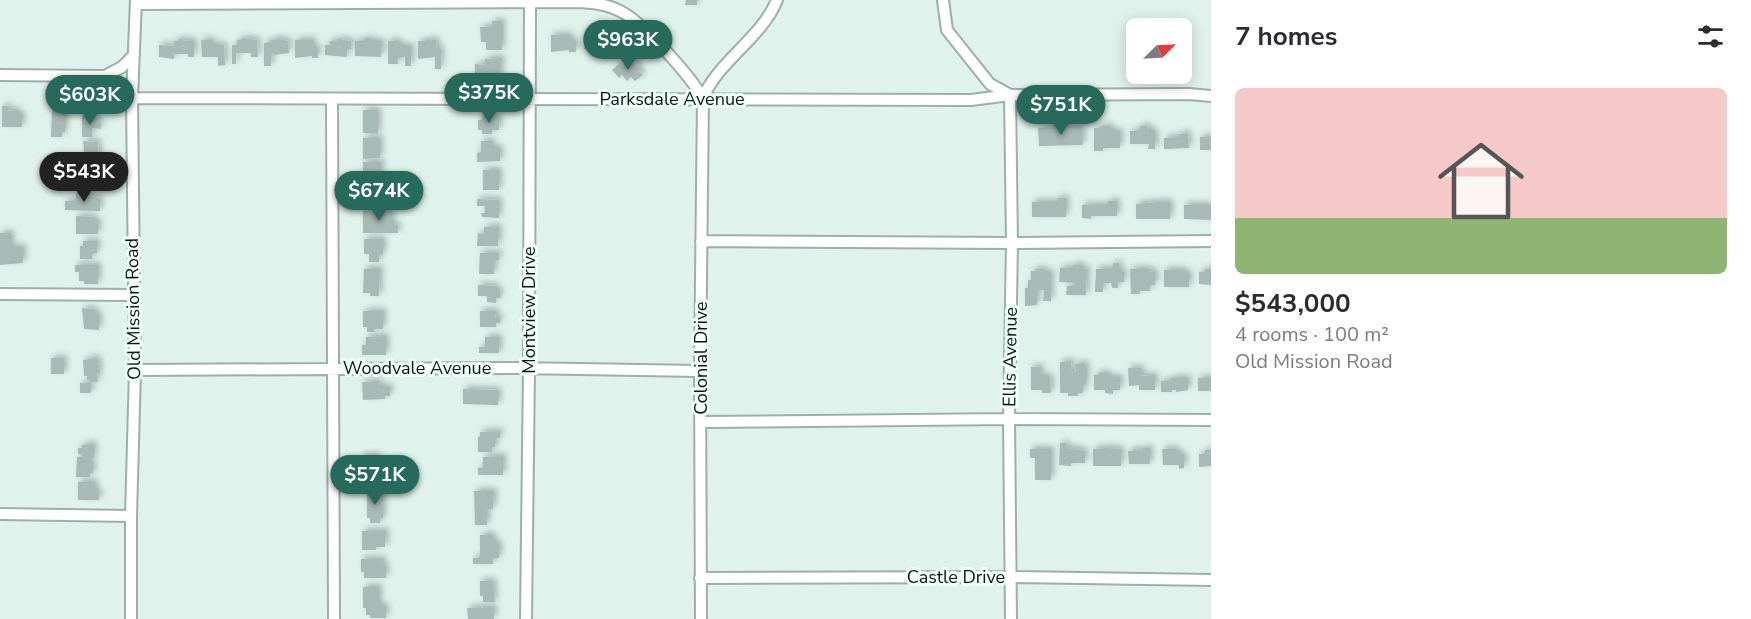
<!DOCTYPE html>
<html lang="en">
<head>
<meta charset="utf-8">
<style>
	body { margin:0; font-family:"Nunito Sans",sans-serif; background:#f2f2f3; color:#2b2b33; height:100vh; display:flex; flex-direction:column; font-size:22px; white-space:nowrap }
	* { box-sizing:border-box; margin:0 }
	p { font-size:20px; color:#7c7c81 }
	.icon { flex:none; width:33px; height:33px; fill:none; stroke:currentColor; stroke-width:2; stroke-linecap:round; stroke-linejoin:round }
	.map { position:relative; flex:1; overflow:hidden }
	.side { display:flex; flex-direction:column; background:#fff; width:540px }
	.side>* { flex:none }
	.needle { width:39px; rotate:66deg }
	.fabs { position:absolute; left:1126px; top:18px; display:grid; gap:12px }
	.fabs a { display:grid; place-items:center; width:66px; height:66px; border-radius:9px; background:#fff; box-shadow:0 3px 15px #0003; font-size:30px }
	.price { position:absolute; translate:-50% -51px; padding:0 14px; border-radius:21px; background:#266a5b; color:#fff; font-size:20px; line-height:39px; filter:drop-shadow(0 2px 3px #0008) }
	.price::after { content:''; position:absolute; left:50%; top:36px; width:18px; height:14px; margin-left:-9px; background:inherit; clip-path:polygon(0 0,100% 0,50% 100%) }
	.price.active { background:#222; color:#fff }
	ul { padding:0; list-style:none }
	li { display:grid; align-content:center; gap:12px; height:318px; padding:0 24px }
	li span { display:grid; place-items:center; height:186px; border-radius:9px; color:#555 }
	li>.icon { margin-inline-start:auto }
	span .icon { width:108px; height:108px; fill:#fffc; stroke-width:1 }
	li b { font-size:26px }
	h2 { display:flex; justify-content:space-between; align-items:center; height:72px; padding:0 24px; font-size:26px }
	main { display:flex; flex:1; min-height:0 }
	.map>svg:first-child { display:block }
	.building { fill:#a8bab5; filter:url(#shadow) }
	.lines { fill:none; stroke-linecap:round; stroke-linejoin:round }
	.minor-casing { stroke:#9dafaa; stroke-width:14 }
	.minor { stroke:#fff; stroke-width:10 }
	.labels { text-anchor:middle; stroke-width:6; stroke-linejoin:round; paint-order:stroke }
	.street-label { font-size:18px; fill:#0e1513; stroke:#effffa }
</style>
</head>
<body>
<main>
<div class="map">
<svg width="1211" height="619" viewBox="0 0 1211 619">
	<defs>
		<filter id="shadow"><feDropShadow dx="3" dy="-3" stdDeviation="3" flood-color="#0004"/></filter>
	</defs>
	<rect width="100%" height="100%" fill="#dff2ec"/>
	<path class="building" d="M686 0H697V5H685Z
		M492 21H502V50H486V42H481L480 27H492Z
		M551 35H570V41H576V52H569V50L551 52Z
		M587 35 593 36 592 38 597 39 598 37 607 41 606 54 584 49Z
		M242 38 257 40 258 57H251V53H236V64H232V45H237V40H242Z
		M365 38H370V41H382L381 57 355 56V41H365Z
		M179 39H183V41L194 40V57H188V54H174V59L159 57V45L174 46V41H179Z
		M279 39 288 41 289 53 274 55V53H271V66H264V43L271 42V40Z
		M338 39 351 41V49L347 50V57L325 55V45H330V41H338Z
		M201 40H212V45H224L225 65 218 66V57H202Z
		M295 40H313V48H318V58H312V56L295 58Z
		M426 40H437L436 49H441V69H435V57L418 59V41H426Z
		M388 41H399V46H411V66H405V57L398 58V64H388Z
		M502 58 499 81H475V64L485 65V59Z
		M630 59 641 67 638 70 643 75 635 81 631 77 627 81 622 75 619 78 612 70 619 64 622 67Z
		M2 106H8V111L17 110V114H22V127H2Z
		M52 107H59V112H65V132H62V137H51Z
		M363 110H378V134L363 133Z
		M82 116 97 117V122H101V129L92 128V137H82Z
		M482 116H500L499 130H492V134H482V130H478V120H482Z
		M1053 124H1067V127H1082L1083 145 1039 146 1038 128H1053Z
		M1102 126H1110V131H1120V148H1103V151H1094V128H1102Z
		M1140 126H1147L1149 131H1155V149H1148L1149 144H1130V131H1140Z
		M1188 133 1189 148 1164 149V138L1179 137V134Z
		M1200 137H1211V150H1200Z
		M363 138H380V158L363 159Z
		M83 141 98 142 99 161H85Z
		M481 141H492V148H500V161L477 162V153L481 152Z
		M363 162H381V182H363Z
		M85 166H99V186H85Z
		M483 170H499V190H483Z
		M363 187H378V208H363Z
		M77 191H87V196L100 198V211L65 210V201H75Z
		M1058 198H1066V217H1032V202H1058Z
		M477 199 499 200V218L482 217 481 213H485V206H477Z
		M1108 201H1117V216H1091V219L1082 218V205H1108Z
		M1159 202H1170V219H1136V204Z
		M1184 205H1211V220L1184 219Z
		M363 211H392V225H398V233H363Z
		M76 216 93 217V221H98V234H76Z
		M484 227H499L498 246H477L478 233 484 234Z
		M0 233H11V247H23V263L0 265Z
		M364 239H383V254H379V262H369V254H364Z
		M83 241H97V253L92 254V259H80V246H83Z
		M480 253H499V260H494V274H479Z
		M1113 263H1119V272H1124V282H1118V288H1112L1111 283H1103V292H1095L1096 269H1113Z
		M75 265H98V284H84V281H79V272H75Z
		M1073 265H1081V268L1087 269 1086 295H1066L1067 286H1076V283L1059 282 1060 268H1073Z
		M364 269H380L379 296H370V293H363Z
		M1036 269H1043V272H1051V301H1043L1044 290H1037V305L1025 306V288H1028V280H1031V271H1036Z
		M1130 269H1149V272L1155 271V285H1150V291H1140V294H1131Z
		M1205 269H1211V285L1199 284V272H1205Z
		M1164 270H1183V273H1189V287H1164Z
		M478 285 496 286V291H500V298H496V303L487 302V296H478Z
		M82 308 94 309V314H99V330L84 329Z
		M363 311H383V329H374V332H367V327H363Z
		M480 311H496L495 317H500V323H496V327H480Z
		M386 336V355H362V345H366V337Z
		M485 337H499V353H479V347H485Z
		M51 358H64V374H51Z
		M97 358 100 372H97L98 382H90V380H87V376H84L83 360Z
		M1071 361 1072 373 1076 372 1075 364 1084 363 1086 366V384H1084L1083 393H1078V396H1068V393H1060V362Z
		M1031 367H1041V373L1038 374V376H1050L1051 393H1042V390H1031Z
		M1128 368H1141V376L1155 375V390H1139V385L1129 386Z
		M1099 373H1108V377H1120V390H1113V394L1105 393V390H1094V375H1099Z
		M1171 378H1188V390L1176 392V390H1172V392H1161V381H1171Z
		M1198 378H1211V391H1198Z
		M379 381 380 387H390V396H385V399L363 400 362 382Z
		M80 383H91V393H80Z
		M463 389 498 390V405L463 404Z
		M500 431V438H495V447H492V452H478V437H480V432Z
		M1060 443H1066V448L1085 451V463H1071V466L1059 465Z
		M94 444V458H90V463H93V473H90V477H76L77 457H82V454H78V448H82V445Z
		M1106 448 1121 449V466H1093V449Z
		M1143 448H1150V464H1129L1128 451H1133V449L1143 451Z
		M1030 449H1051V480H1035V458H1030Z
		M1162 449H1176L1179 455H1184V468L1179 469V465H1163Z
		M1205 450H1211V466L1199 467V454H1205Z
		M362 456H379L378 462H375V475H362L361 480 353 479V470H361Z
		M503 456V475H478V468H483V457Z
		M78 482H95V491H99V500H78Z
		M367 490 383 491V518H381L380 523H370V518H367Z
		M474 491H494L493 509H487V525H475Z
		M362 531H386L385 547H376V550H362Z
		M480 535H493V543H499V558H493V564H473V558L480 557Z
		M361 559H383V567H386V578H364V572H361Z
		M480 581H493L495 602H483V596H480Z
		M363 587H379V606H386V618H370V615H366V608H363Z
		M494 607V619H468L467 608Z"/>
	<g class="lines">
		<defs>
			<path id="minor" d="M943 0 947 30 990 84 1010 95 1012 243 1009 419 1011 619
				M136 4 579 2C593 3 607 4 620 11 643 22 690 76 703 98
				M0 75 105 76 114 87 132 98
				M105 76 122 67 134 55
				M132 98 971 100 1010 95 1189 94 1211 96
				M332 100 334 619
				M701 241 1012 243 1211 241
				M0 294 132 295
				M135 370 518 368 700 371
				M701 422 1009 419 1211 420
				M0 514 131 516
				M700 578 1011 577 1211 580
				M131 619V516L135 370 132 98 136 0
				M526 619 529 368 530 0
				M701 619 700 371 703 98C719 60 761 39 777 0"/>
		</defs>
		<use href="#minor" class="minor-casing"/>
		<use href="#minor" class="minor"/>
	</g>
	<g class="labels">
		<g class="street-label">
			<text x="672" y="105">Parksdale Avenue</text>
			<text transform="translate(133 309) rotate(-91)" y="6">Old Mission Road</text>
			<text transform="translate(529 310) rotate(-90)" y="6">Montview Drive</text>
			<text transform="translate(1010 357) rotate(-89)" y="6">Ellis Avenue</text>
			<text transform="translate(701 358) rotate(-90)" y="6">Colonial Drive</text>
			<text x="417" y="374">Woodvale Avenue</text>
			<text x="956" y="583">Castle Drive</text>
		</g>
	</g>
</svg>
<div class="fabs">
<a><svg class="needle" viewBox="-14 -14 28 28"><path d="M0-13l5 13h-10z" fill="#e53935"/><path d="M0 13l5-13h-10z" fill="#7c7c81"/></svg></a>
</div>
<b class="price" style="left:628px;top:71px">$963K</b>
<b class="price" style="left:489px;top:124px">$375K</b>
<b class="price" style="left:90px;top:126px">$603K</b>
<b class="price" style="left:1061px;top:136px">$751K</b>
<b class="price active" style="left:84px;top:203px">$543K</b>
<b class="price" style="left:379px;top:222px">$674K</b>
<b class="price" style="left:375px;top:506px">$571K</b>
</div>
<section class="side">
<h2>7 homes<svg class="icon" aria-label="filters" viewBox="0 0 24 24"><path d="M4 7h16M4 17h16"/><circle cx="9" cy="7" r="2"/><circle cx="15" cy="17" r="2"/></svg></h2>
<ul>
<li><span style="background:linear-gradient(#f6c9c9 70%,#8fb573 0)"><svg class="icon" aria-label="home" viewBox="0 0 24 24"><path d="M3 11l9-7 9 7M6 9v11h12V9"/></svg></span><div><b>$543,000</b><p>4 rooms · 100 m²</p><p>Old Mission Road</p></div></li>
</ul>
</section>
</main>
</body>
</html>
